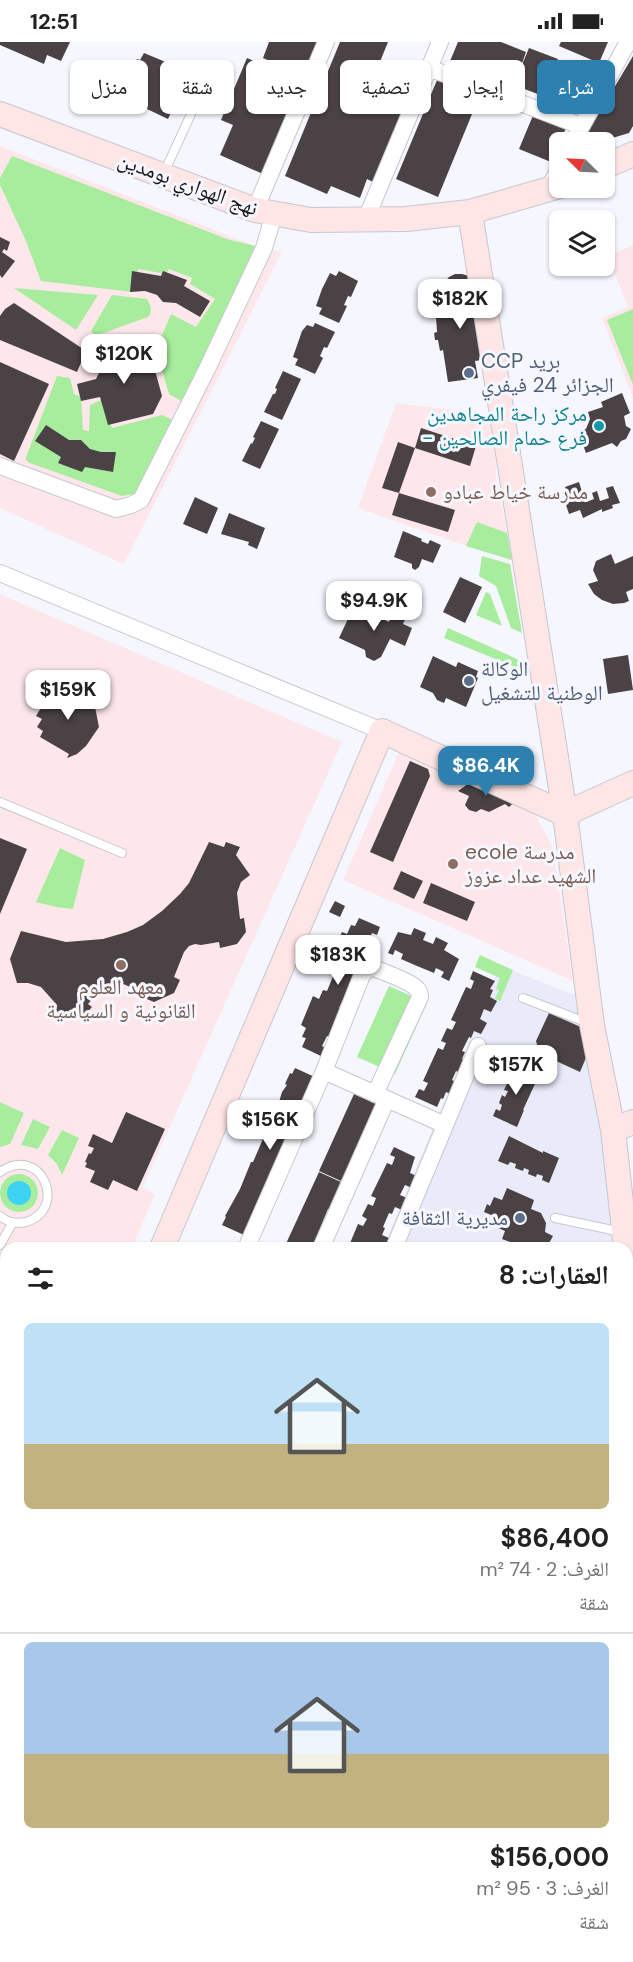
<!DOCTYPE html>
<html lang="ar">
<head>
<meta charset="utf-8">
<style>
	body { margin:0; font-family:"DM Sans","Noto Naskh Arabic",sans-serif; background:#f2f2f2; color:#222; direction:rtl; height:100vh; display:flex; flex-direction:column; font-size:22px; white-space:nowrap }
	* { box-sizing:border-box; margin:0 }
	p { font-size:20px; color:#767676 }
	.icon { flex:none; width:33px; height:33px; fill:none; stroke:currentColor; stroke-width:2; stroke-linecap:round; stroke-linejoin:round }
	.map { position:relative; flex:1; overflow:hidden; direction:ltr }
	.sheet { position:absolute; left:0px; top:1200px; width:633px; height:720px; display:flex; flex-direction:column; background:#fff; border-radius:18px 18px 0 0; box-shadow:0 2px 4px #0004; direction:rtl }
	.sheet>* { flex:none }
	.guide { position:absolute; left:18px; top:18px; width:597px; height:54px; direction:rtl; display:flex; gap:12px }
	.needle { width:39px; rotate:294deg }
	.tools { position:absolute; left:549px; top:90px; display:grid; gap:12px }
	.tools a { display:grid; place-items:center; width:66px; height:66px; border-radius:9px; background:#fff; box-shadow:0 2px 4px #0004; font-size:30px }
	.price { position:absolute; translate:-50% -51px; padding:0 14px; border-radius:12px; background:#fff; color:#222; font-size:20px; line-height:39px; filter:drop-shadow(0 2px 3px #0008) }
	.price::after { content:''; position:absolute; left:50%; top:36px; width:18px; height:14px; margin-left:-9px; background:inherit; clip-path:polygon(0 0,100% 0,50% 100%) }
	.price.selected { background:#2e80b0; color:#fff }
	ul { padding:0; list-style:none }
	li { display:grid; align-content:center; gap:12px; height:318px; padding:0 24px }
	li+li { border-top:2px solid #e0e0e0 }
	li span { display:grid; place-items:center; height:186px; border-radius:9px; color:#555 }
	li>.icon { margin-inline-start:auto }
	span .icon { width:108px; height:108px; fill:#fffc; stroke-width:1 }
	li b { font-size:26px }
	h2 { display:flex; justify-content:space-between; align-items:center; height:72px; padding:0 24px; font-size:26px }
	.tag { padding:0 21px; border-radius:9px; background:#fff; box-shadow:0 2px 4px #0004; font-size:21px; line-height:54px }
	.tag.selected { background:#2e80b0; color:#fff }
	.status { display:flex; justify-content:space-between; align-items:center; height:42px; padding:0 30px; background:#fff; direction:ltr }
	.status svg { height:16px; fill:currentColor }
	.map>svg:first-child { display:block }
	.built { fill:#e9eafa }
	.education { fill:#fde7eb }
	.green { fill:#a8ed9e }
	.water { fill:#3ed4f1 }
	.building { fill:#4a4245 }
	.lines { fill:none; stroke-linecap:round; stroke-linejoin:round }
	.lane-casing { stroke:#c7c7cf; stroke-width:10 }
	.street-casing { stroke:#c7c7cf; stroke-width:18 }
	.secondary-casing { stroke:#c7c7cf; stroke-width:26 }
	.lane { stroke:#fff; stroke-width:8 }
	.street { stroke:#fff; stroke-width:16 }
	.secondary { stroke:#fee5e6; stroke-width:24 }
	.service-dot { fill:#5c6f8a; stroke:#f6f6ff; stroke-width:2 }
	.culture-dot { fill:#0f9aa8; stroke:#f6f6ff; stroke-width:2 }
	.education-dot { fill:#8d6e63; stroke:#f6f6ff; stroke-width:2 }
	.labels { text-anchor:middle; stroke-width:6; stroke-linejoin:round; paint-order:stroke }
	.street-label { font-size:21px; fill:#161619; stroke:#f6f6ff }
	.service-label { font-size:21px; fill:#4e5e75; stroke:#f6f6ff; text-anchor:start }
	.culture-label { font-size:21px; fill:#0d838f; stroke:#f6f6ff; text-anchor:end }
	.education-label { font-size:21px; fill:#785e54; stroke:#f6f6ff; text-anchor:start }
</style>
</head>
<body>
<div class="status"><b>12:51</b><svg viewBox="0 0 49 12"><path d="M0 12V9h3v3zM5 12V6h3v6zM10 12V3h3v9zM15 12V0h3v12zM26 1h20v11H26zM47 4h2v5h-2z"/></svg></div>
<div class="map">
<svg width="633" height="1920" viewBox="0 0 633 1920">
	<rect width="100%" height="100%" fill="#f6f6ff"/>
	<path class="built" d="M500 924 595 961 633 1193V1371L627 1375V1206H383Z"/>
	<path class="education" d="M0 104 258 205 282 210 124 522 0 466Z
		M633 203V356L602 276 628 265 608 214Z
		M396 361 497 373 496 433 512 518 466 504 358 466Z
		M0 552 342 700 143 1145 155 1152 132 1206H6V1480L0 1493Z
		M402 703 529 761 553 806 573 939 343 838Z"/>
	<path class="green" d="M12 114 227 197 255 204 183 360 169 352 156 308 171 272 196 285 215 257 190 242 192 236 169 227 166 232 138 227 135 248 132 250 41 239 26 199 0 143V136Z
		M14 246 98 253 76 288Z
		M112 253 147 257C151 264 153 269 148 275L95 294 91 289Z
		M633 267V343L607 278Z
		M57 334 70 336 74 352 81 355 83 388 89 389 90 363 103 357 112 386 162 373 173 378 141 448 134 452 122 454 30 421 26 418V415Z
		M477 480 507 491 512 518 466 504Z
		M482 514 510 522 522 591 511 586 496 544 479 534Z
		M486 550 490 552 502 584 476 573Z
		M448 586 517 617 519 621 520 627 444 596Z
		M60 806 85 818 73 867 56 865 36 860Z
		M480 913 513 928 500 959 495 957 499 948 496 947 500 936 475 925Z
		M389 944 427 961 395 1032 357 1015Z
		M0 1060 24 1071 10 1102 0 1105Z
		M33 1077 50 1085 38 1107 21 1103Z
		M62 1088 79 1096 62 1133 57 1122 48 1113Z
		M0 1151a19 19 0 1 1 38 0a19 19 0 1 1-38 0Z"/>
	<path class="water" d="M7 1151a12 12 0 1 1 24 0a12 12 0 1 1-24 0Z"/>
	<path class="building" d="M0 0H70L61 19 47 13 44 22 0 3Z
		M269 0H319L304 34 263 16Z
		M340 0H388L375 32 413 48 373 140 367 137 360 156 331 144 327 152 285 134Z
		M458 0H501L526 10 519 30 529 6 558 17 543 54 514 43 511 49 448 24Z
		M561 0H608L599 21 559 4Z
		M144 11 192 31 180 60 176 59 168 77 128 58 124 48 137 17 140 18Z
		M633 14V84L629 91 599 100H587L583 98Z
		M247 16 303 40 263 132 220 113 233 83 221 78Z
		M437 38 479 55 438 155 396 137Z
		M534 71 566 86 551 120 519 107Z
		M0 195 10 200 7 209 4 207 2 210 15 219 2 236 0 233Z
		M132 229 161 234 163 229 187 238 184 244 210 259 200 275 176 261 163 260 157 253 145 249 130 250Z
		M339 229 358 239 351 255 348 254 344 263 347 264 339 281 319 272 322 266 316 264 322 247 330 231 336 234Z
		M455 232H462L469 234 488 317 475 319 478 336 448 340 443 308 440 309 438 298H435L434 291 437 290 436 275 438 273 445 272 443 248 444 241 449 235Z
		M14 261 86 309 77 330 0 298V274L5 267Z
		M315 281 335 290 327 306 324 305 320 314 323 316 315 332 295 323 298 317 293 315 302 289 307 283 313 285Z
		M117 297 122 316 150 310 162 354 153 372 108 383 100 355 81 359 77 342 96 337 104 321 99 302Z
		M0 320 49 342 14 419 0 412Z
		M283 329 301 337 282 378 264 370 273 352H275L277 347 275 346Z
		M622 351 630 371 624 374 626 384 631 387 626 397 621 399 617 405 612 401 586 411 578 390 586 387 590 377 588 370 603 365 601 360Z
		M261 379 279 387 260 427 242 419 251 401 252 402 255 396 253 395Z
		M46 383 69 398H81L90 407 101 410H116L113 430 85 425 82 430 58 421 61 415 35 399Z
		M421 386 476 404 470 424 415 406Z
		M398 400 415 406 399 451 382 446Z
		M579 440 582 450 584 449 586 460 594 457 592 451 597 449 600 459 609 456 606 446 613 444 620 461 612 463 613 466 602 470V467L583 476 580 468 569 472 565 460 570 459 565 445Z
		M399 451 455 468 448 490 392 473Z
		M195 455 218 466 207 492 183 482Z
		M229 471 265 486 257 507 248 503 249 500 221 492Z
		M403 489 422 497 421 499 428 502 430 498 441 503 433 521 422 517 419 525 415 528 412 526V522L394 515Z
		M611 512 615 522 633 514V547L626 550 629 559 624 561 613 562 602 558 594 552 588 542 598 539 593 528 596 519Z
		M460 535 482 545 465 581 443 570Z
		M354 564 389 580 394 569 406 575 403 582 412 586 405 604 390 597 381 615 374 619 366 615 365 608 339 596Z
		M628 613 633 648 608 652 603 617Z
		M433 614 456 625 458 620 478 629 476 635 478 636 466 665 446 656 444 661 437 658 433 651 420 645Z
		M64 640 83 652 84 658 95 665 99 685 86 704 77 712 67 716 69 712 40 695 43 689 37 685 42 677 36 674 44 661 53 659Z
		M410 719 428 727 430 734 393 820 370 810Z
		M475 737 519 756 509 765 505 762 489 770 481 767 476 770 469 768 465 763 469 754 458 749Z
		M0 796 27 807 0 872Z
		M209 800 224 805 226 800 240 805 236 813 250 833 241 840 237 851 240 877 244 876 246 890 237 902 220 906 219 900 201 903 195 902 189 904 184 910 174 935 180 938 174 951 154 960 142 955 144 951 121 941H111L101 947 88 962 92 965 81 977H65L54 966 57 963 41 945 28 941H17L10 917 21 889 66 900 103 897 127 890 143 883 162 869 180 852 189 841Z
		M401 829 423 839 414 857 393 847Z
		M431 841 475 860 467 879 423 861Z
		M335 859 345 864 340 875 329 870Z
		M359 876 380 885 377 893 372 891 368 901 373 903 348 958 344 956 339 966 344 968 332 996 327 994 322 1004 327 1007 323 1015 302 1005 306 996 302 995 306 986 301 983 313 954 319 957 323 948 327 949 334 932 330 930 334 921 329 918 342 890 347 892 351 883 355 884Z
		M414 886 426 891 423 898 433 902 436 895 448 901 444 908 459 917 449 939 441 935 444 930 436 926 434 931 417 924 401 917 403 912 395 908 393 913 388 911 398 890 411 893Z
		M473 929 495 939 490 947 493 948 490 955 497 959 491 970 484 967 480 977 487 981 481 992 474 989 471 996 469 995 462 1009 465 1010 462 1017 469 1020 463 1032 456 1029 452 1038 459 1042 453 1053 446 1050 443 1057 441 1056 437 1065 415 1055 419 1047 424 1049 428 1041 423 1039 438 1006 443 1008 446 1001 441 999 447 986 452 988 456 980 451 978 466 945 471 947 474 939 470 937Z
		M549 971 583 986 590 1006 580 1030 541 1012 539 1009 536 999Z
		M515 1023 539 1033 523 1068H524L517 1085 493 1074 496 1067 500 1069 502 1063 499 1061 502 1053 505 1055 508 1049 504 1048 508 1040 512 1041 514 1035 511 1033Z
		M295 1026 317 1036 244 1193 222 1183 226 1175 225 1174 240 1147 251 1120H253L272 1076 274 1077 277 1068 279 1069 282 1062 279 1060 282 1050 287 1043 285 1042 290 1031 292 1032Z
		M354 1052 376 1062 372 1070 374 1071 354 1110 356 1111 341 1139 319 1129Z
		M126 1070 165 1087 137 1149 113 1138 108 1148 90 1140 95 1129 85 1125 87 1121 85 1120 89 1111 91 1112 94 1106 88 1104 93 1092 112 1101Z
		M509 1094 543 1111V1109L559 1116 549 1141 542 1138 543 1134 537 1132 536 1135 528 1132 529 1128 524 1126 523 1129 515 1126 516 1122 510 1120 508 1123 498 1119Z
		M394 1105 415 1115 410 1131 417 1134 412 1146 405 1143 400 1153 407 1156 402 1168 395 1165 392 1172 389 1171 383 1185 385 1186 382 1193 389 1196 384 1206 377 1205 376 1206H348L358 1182 363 1184 367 1177 362 1174 368 1162 373 1164 376 1156 371 1154 387 1121 392 1123 395 1115 390 1113Z
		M319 1130 341 1140 337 1148 338 1149 330 1167H328L312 1206H284Z
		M507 1146 534 1158 531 1167 541 1171 546 1181 545 1190 553 1194 548 1203 551 1204 550 1206H507L510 1200 502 1197 505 1189 492 1183 496 1175 484 1170 487 1162 490 1164 494 1155 502 1158Z
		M627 1514 633 1515V1555L627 1553Z
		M633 1613V1660L627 1663V1616Z
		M0 1679 6 1682V1690L0 1703Z
		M627 1697 633 1708V1753L627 1742 630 1741 627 1735Z
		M6 1711V1739L0 1742V1714Z
		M627 1853 631 1860 627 1862 631 1868 633 1867V1886L627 1889Z
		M258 1914H283L284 1917 282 1918 283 1920H247Z
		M367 1914H400L402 1919 413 1914H458L452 1917 453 1919 451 1920H370Z
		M544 1914H574L575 1917 572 1918 573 1920H547Z"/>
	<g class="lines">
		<defs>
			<path id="lane" d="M163 133 191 72
				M0 760 122 811
				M523 956 588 981
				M0 1130C41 1101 69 1167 26 1180 17 1182 7 1180 0 1174
				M555 1176 622 1190
				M0 1203 13 1180"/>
			<path id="street" d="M429 26 581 84
				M573 100 628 0
				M547 149 560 125
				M255 168 326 0
				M366 177 440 0
				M0 424 116 467 131 463 141 458 207 327 264 206 274 172
				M0 531 382 689
				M324 1029 445 1083
				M248 1202 324 1029 362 933 369 926H374C385 931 408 938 416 946 420 949 419 950 420 955L375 1052
				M321 1206 387 1057
				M394 1206 478 1004
				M627 1821 633 1832
				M627 1909 633 1906
				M329 1914 332 1920
				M488 1920 499 1914
				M606 1920 617 1914"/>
			<path id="secondary" d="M0 72 255 168 311 178 406 177 470 170 560 144
				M604 125 633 112
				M470 170 565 772 592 983 613 1088 626 1206
				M613 1088 633 1080
				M162 1206 382 689 565 772 633 741
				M627 1214 633 1247
				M627 1390 633 1386
				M627 1486 633 1490
				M0 1562 6 1549
				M627 1688 633 1685
				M0 1769 6 1766
				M0 1793 6 1790
				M186 1920 198 1914"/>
		</defs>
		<use href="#lane" class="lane-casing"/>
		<use href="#street" class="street-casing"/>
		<use href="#secondary" class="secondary-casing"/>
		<use href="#lane" class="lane"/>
		<use href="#street" class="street"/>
		<use href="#secondary" class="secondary"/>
	</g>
	<g class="service-dot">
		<circle cx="469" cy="331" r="6"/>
		<circle cx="469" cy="639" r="6"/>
		<circle cx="520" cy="1176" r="6"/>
	</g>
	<circle class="culture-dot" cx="599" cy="384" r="6"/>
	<g class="education-dot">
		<circle cx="431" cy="450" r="6"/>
		<circle cx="453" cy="822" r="6"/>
		<circle cx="121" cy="923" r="6"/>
	</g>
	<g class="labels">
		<g class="street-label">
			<text transform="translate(188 142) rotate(20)" y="7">نهج الهواري بومدين</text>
		</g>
		<g class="service-label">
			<text x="481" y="326">CCP بريد<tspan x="481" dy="24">الجزائر 24 فيفري</tspan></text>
			<text x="481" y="634">الوكالة<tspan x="481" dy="24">الوطنية للتشغيل</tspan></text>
			<text x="508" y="1183" text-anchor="end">مديرية الثقافة</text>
		</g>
		<g class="culture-label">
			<text x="587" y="379">مركز راحة المجاهدين<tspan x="587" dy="24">- فرع حمام الصالحين</tspan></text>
		</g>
		<g class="education-label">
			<text x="443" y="457">مدرسة خياط عبادو</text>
			<text x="465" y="817">ecole مدرسة<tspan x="465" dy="24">الشهيد عداد عزوز</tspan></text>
			<text x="121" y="952" text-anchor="middle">معهد العلوم<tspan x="121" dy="24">القانونية و السياسية</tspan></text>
		</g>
	</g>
</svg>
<div class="tools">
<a><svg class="needle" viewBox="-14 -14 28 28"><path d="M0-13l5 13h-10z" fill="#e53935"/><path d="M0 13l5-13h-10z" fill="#767676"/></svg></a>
<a><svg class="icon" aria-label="layers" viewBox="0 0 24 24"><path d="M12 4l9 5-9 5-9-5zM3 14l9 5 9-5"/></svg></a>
</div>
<b class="price" style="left:460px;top:288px">$182K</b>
<b class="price" style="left:124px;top:343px">$120K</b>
<b class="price" style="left:374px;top:590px">$94.9K</b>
<b class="price" style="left:68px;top:679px">$159K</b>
<b class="price selected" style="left:486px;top:755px">$86.4K</b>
<b class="price" style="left:338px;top:944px">$183K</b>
<b class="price" style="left:516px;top:1054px">$157K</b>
<b class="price" style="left:270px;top:1109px">$156K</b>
<div class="guide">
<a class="tag selected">شراء</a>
<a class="tag">إيجار</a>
<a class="tag">تصفية</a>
<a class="tag">جديد</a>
<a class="tag">شقة</a>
<a class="tag">منزل</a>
</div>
<section class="sheet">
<h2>العقارات: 8<svg class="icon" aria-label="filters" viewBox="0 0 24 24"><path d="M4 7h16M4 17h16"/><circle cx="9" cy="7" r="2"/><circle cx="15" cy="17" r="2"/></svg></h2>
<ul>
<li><span style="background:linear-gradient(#bfe0f5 65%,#c2b280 0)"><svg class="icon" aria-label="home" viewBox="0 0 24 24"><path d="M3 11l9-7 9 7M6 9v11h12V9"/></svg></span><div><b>$86,400</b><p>الغرف: 2 · 74 m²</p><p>شقة</p></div></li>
<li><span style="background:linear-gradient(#a9c7e8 60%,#c2b280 0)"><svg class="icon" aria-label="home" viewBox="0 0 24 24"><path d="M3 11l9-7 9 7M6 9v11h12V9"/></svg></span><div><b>$156,000</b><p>الغرف: 3 · 95 m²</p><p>شقة</p></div></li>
</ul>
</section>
</div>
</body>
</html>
